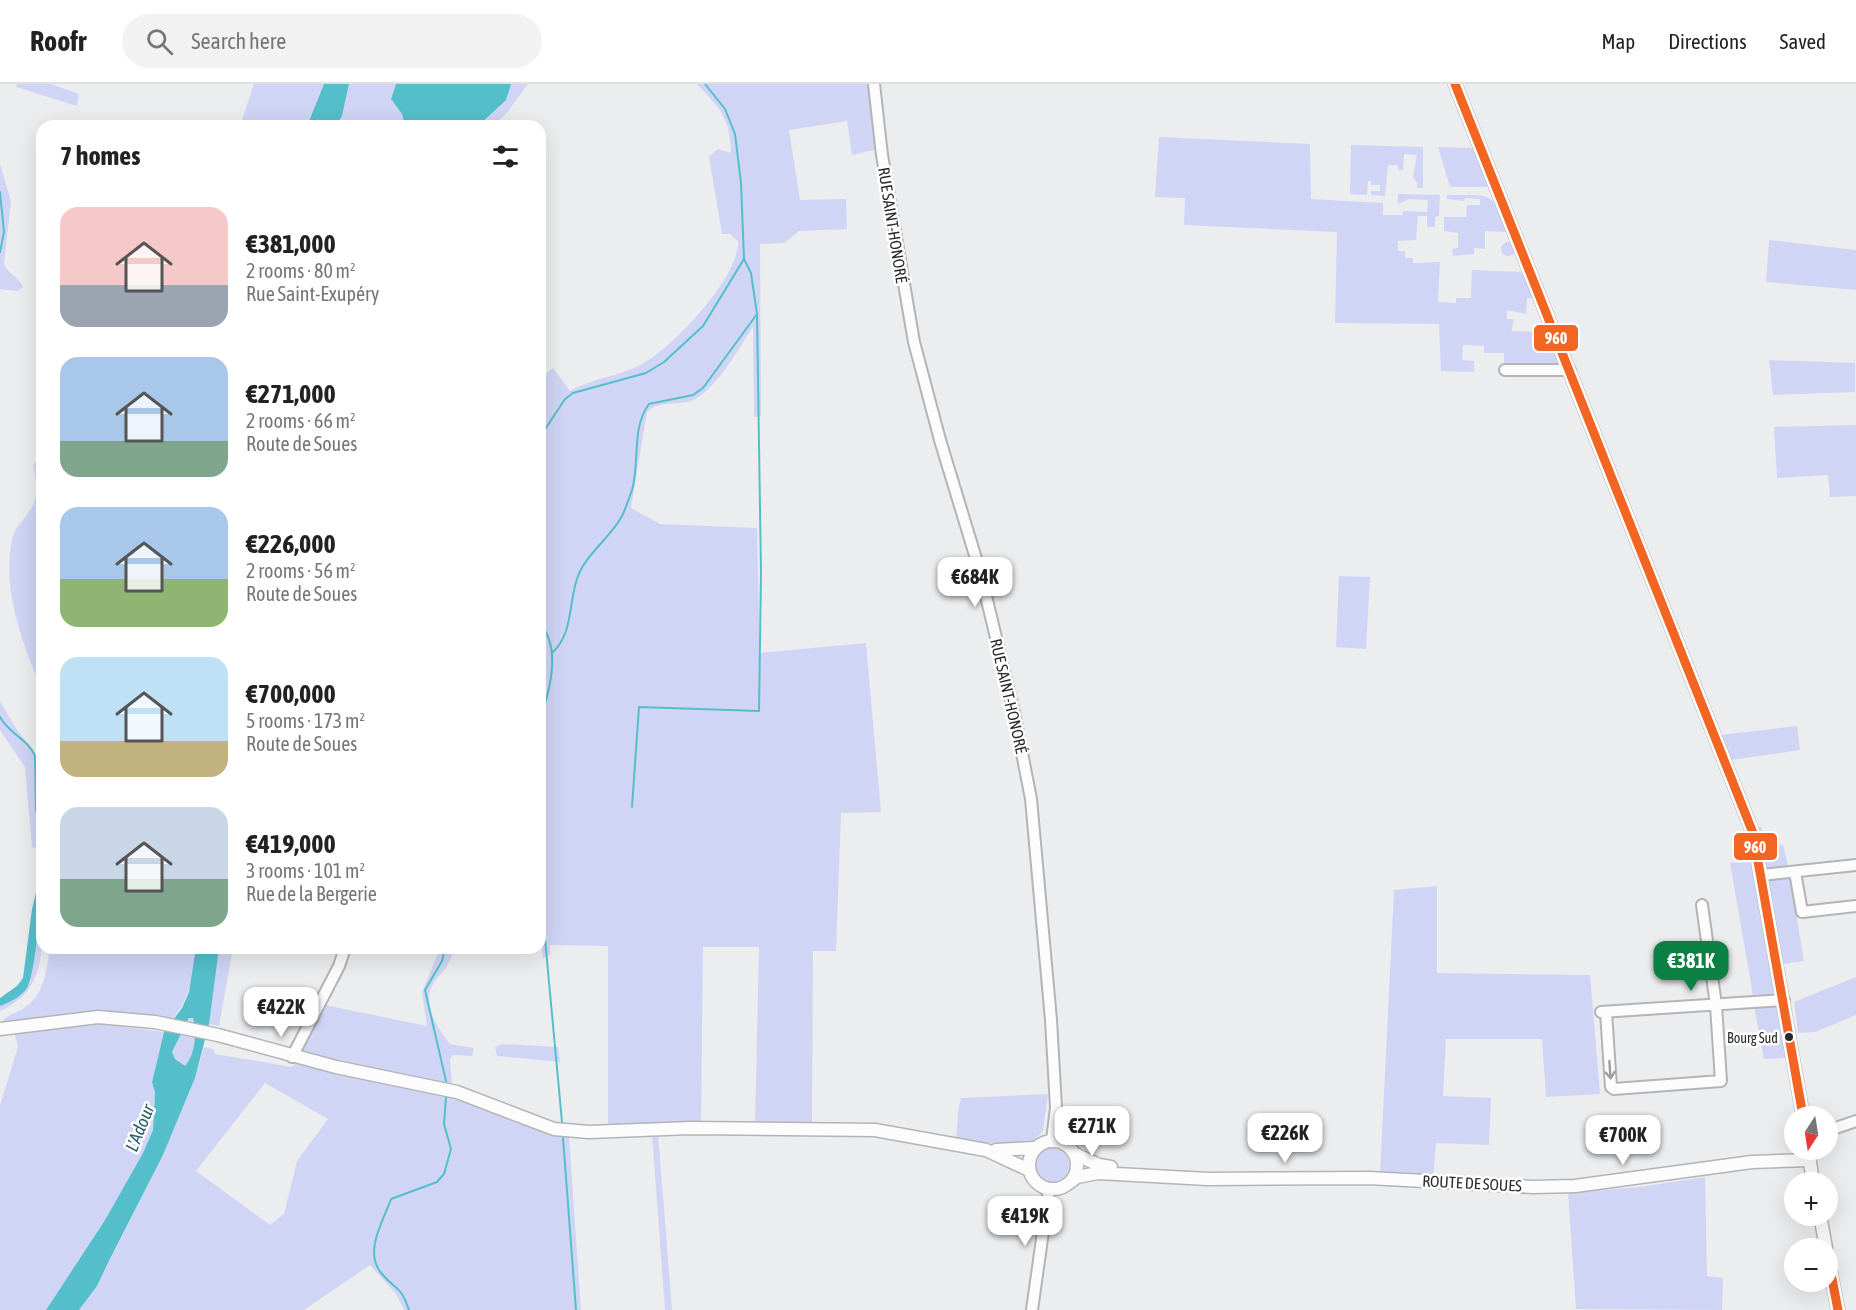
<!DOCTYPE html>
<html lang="en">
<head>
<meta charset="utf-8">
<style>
	body { margin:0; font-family:"Asap Condensed",sans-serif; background:#f2f2f2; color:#222; height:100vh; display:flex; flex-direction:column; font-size:22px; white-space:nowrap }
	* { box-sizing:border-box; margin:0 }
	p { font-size:20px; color:#767676 }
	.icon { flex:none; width:33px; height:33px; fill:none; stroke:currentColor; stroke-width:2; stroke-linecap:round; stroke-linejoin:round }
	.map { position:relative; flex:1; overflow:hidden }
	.sheet { position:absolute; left:36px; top:36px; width:510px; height:834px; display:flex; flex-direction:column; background:#fff; border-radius:18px; box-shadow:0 6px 24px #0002 }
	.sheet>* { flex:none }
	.needle { width:39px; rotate:192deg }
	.fabs { position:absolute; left:1784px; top:1022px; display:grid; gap:12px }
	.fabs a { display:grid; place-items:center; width:54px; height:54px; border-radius:50%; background:#fff; box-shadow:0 6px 24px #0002; font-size:30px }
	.price { position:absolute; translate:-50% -51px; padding:0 14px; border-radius:12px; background:#fff; color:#222; font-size:20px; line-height:39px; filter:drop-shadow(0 2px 3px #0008) }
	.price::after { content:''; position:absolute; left:50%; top:36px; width:18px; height:14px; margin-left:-9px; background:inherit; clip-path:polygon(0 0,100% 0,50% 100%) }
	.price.active { background:#0b8043; color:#fff }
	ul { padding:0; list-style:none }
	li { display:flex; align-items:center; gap:18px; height:150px; padding:0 24px }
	li span { display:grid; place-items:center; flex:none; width:168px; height:120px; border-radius:18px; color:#555 }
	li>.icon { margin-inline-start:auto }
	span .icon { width:72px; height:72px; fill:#fffc; stroke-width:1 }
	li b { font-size:26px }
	h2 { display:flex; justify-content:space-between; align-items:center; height:72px; padding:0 24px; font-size:26px }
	header { display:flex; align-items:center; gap:36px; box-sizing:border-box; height:84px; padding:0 30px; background:#fff; border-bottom:2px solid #e0e0e0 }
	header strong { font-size:28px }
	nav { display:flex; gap:33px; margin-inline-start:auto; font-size:21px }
	.search { width:420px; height:54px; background:#f2f2f2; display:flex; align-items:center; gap:15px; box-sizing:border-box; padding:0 21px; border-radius:33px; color:#767676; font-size:22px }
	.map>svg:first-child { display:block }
	.green { fill:#d0d5f5; fill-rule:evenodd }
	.water { fill:#54bfca; fill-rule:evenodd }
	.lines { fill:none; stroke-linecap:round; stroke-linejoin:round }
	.stream { stroke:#54bfca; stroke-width:2 }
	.minor-casing { stroke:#b3b4b5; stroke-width:14 }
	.major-casing { stroke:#b3b4b5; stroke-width:15 }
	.minor { stroke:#fcfcfd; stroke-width:10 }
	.major { stroke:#fcfcfd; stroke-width:12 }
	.bus-1-casing { stroke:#fff; stroke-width:14 }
	.bus-1 { stroke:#f26522; stroke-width:9 }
	.oneway { stroke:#9d9d9e }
	.bus-dot { fill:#28292a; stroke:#fff; stroke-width:2 }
	.labels { text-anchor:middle; stroke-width:5; stroke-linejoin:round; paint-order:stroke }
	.bus-label { font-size:14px; fill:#28292a; stroke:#fff; text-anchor:end }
	.street-label { font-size:16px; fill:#28292a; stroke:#fff }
	.water-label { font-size:18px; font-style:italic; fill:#265c63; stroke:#fff }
	.line-badge { stroke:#fff; stroke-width:2 }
	.badge-label { font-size:16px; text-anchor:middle; font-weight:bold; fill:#fff }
</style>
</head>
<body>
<header>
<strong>Roofr</strong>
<div class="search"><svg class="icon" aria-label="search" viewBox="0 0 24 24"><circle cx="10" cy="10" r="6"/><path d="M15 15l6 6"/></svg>Search here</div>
<nav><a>Map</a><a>Directions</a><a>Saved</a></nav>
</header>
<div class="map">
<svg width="1856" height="1226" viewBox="0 0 1856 1226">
	<rect width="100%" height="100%" fill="#ecedef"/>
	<path class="green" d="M17 0H51L79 10 77 22 16 3Z
		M254 0H324L307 42H240Z
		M349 0H396L391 15 402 30 405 42H336L342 32Z
		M511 0H528L506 30 493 42H478L505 16Z
		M697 0H871L878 65 852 71 847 37 789 46 800 116 846 115 847 145 799 147 784 159 760 160 761 332 754 333 753 243C739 264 715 308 691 317 676 322 659 316 647 328L631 424 660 440 757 444 760 569 866 559 881 728 841 729 836 867H813L812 1039H755L759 863H703L701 1040 608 1042V862L550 861V871L543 874 540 852V617L546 586 540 585V295L553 284 570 307C593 294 621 292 644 279 673 263 740 192 738 157L730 150H722L709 73 718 65 731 69C730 33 720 25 697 0Z
		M1159 53 1310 60 1311 115 1383 119V131H1403V127L1427 128 1428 116 1409 115 1398 120V110L1440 111 1439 132 1435 133V143H1427V132H1418L1416 156 1398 157V167H1405V174H1413V179L1440 178 1438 218 1456 219V214H1471L1472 186 1522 188 1533 214H1527L1526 230 1507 226V235H1514L1511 247 1547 248 1560 282 1504 281V269H1484V262L1463 261 1462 276 1474 277V288L1441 287 1439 240 1335 239 1337 148 1184 141 1185 114 1155 113Z
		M1351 61 1423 63V104H1417V98L1413 94 1417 71 1404 70 1403 86H1398V81H1388L1385 112 1371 111V107H1380V101H1371V97H1368L1367 111 1350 110Z
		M1438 63 1477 64 1491 99 1489 103H1450Z
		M0 80 11 117 4 180C9 191 18 192 23 203L17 207 0 205Z
		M1447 111C1492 112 1491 104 1507 148L1485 147V165L1474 164V170L1453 172 1452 165 1458 164V149L1444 147V133H1466L1467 121H1480V115L1465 114 1464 117 1447 115Z
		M1769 156 1856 166V206L1766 198Z
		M1501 165a7 7 0 1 1 14 0a7 7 0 1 1-14 0Z
		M1769 276 1855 279V308L1773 311Z
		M1856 341V412L1830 413 1828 391 1777 394 1774 343Z
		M42 370V607C23 560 0 503 13 452 17 440 28 432 33 421 39 409 35 393 33 381Z
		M1339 492 1370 493 1366 565 1336 563Z
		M0 617 17 646 32 665 37 679 42 715V768L32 763 25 683 0 646Z
		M1797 642 1800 666 1731 676 1720 651Z
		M1756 743H1761L1767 762 1783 761 1788 782 1766 785Z
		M1756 778 1776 901 1772 911 1760 914 1759 910 1753 911 1730 779Z
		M1773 792 1790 793 1804 877 1783 880 1768 796Z
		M1437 802V889L1590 891 1600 1010 1546 1013 1542 955H1446L1443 1012 1491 1014 1489 1061 1436 1059 1433 1093 1380 1091 1394 806Z
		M42 815C42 861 49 905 0 927V922L17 913 30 899Z
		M50 864H196C194 889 190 915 173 934L93 928 4 940 3 936C9 930 17 929 24 924 45 911 46 886 50 864Z
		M219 864H233L219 942 209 940V930Z
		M440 864H453C452 881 441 888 433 900 421 920 438 945 450 960L474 964 472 972 452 971 450 976 452 1002 298 969 325 921 427 942 422 908Z
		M1856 893V931L1815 948 1798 949 1794 918Z
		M1754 922H1776L1786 974 1764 975Z
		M190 934H193C197 949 195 971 185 983L175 975 172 968Z
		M93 939 164 948 152 998 155 1009 153 1046 143 1069 105 1136 46 1226H0V1021L18 963 14 947Z
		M502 960 558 963 560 978 497 972 495 963Z
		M204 963 213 965 215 970 292 983 297 978 441 1007 569 1053 581 1226H404L396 1210 370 1181 304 1226H79L97 1202 163 1071 195 994ZM265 999 328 1035 297 1077 284 1130 270 1141 196 1087Z
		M1048 1010 1043 1047 1031 1059 1004 1061 956 1054C958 1040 957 1027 961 1014Z
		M658 1049 672 1226H665L652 1050Z
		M1035 1081a17 17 0 1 1 34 0a17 17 0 1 1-34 0Z
		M1705 1093 1707 1192 1723 1194 1722 1226 1576 1225 1568 1109 1640 1103Z"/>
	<path class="water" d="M324 0H349L342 32 336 42H307Z
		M396 0H511L506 16 478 42H405L402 30 391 15Z
		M42 784C42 803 36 891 27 904 22 912 9 919 0 922V914L17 902 23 894 32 825Z
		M196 864H219L209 940 195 994 163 1071 110 1175 97 1202 79 1226H46L105 1136 143 1069 153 1046 155 1009 152 998 164 948 182 924 189 908ZM189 934H193C197 949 195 971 185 982L175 975 172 968Z"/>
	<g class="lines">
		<path class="stream" d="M0 108 4 148 0 168
			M540 353 565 315 573 309 646 289 664 278 703 242 744 175 741 99 735 50 725 25 705 0
			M540 540C562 564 550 607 540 635
			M552 569C574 549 568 518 578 492 587 469 611 453 622 432 626 424 629 414 632 406 640 379 631 344 649 320L693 311 703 304 757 230 751 189 744 175
			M0 633C8 649 29 656 35 672L36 726 42 746
			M632 723 639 623 759 627 761 489 757 230
			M540 801 562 1038
			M445 864 442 877 425 906 446 997
			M563 1054 576 1226
			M409 1226C400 1200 397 1208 382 1190 363 1168 383 1138 391 1115L437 1098 444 1090 451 1065 444 1040 446 1013"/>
		<defs>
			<path id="minor" d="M874 0 882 71 914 258 940 356 981 491 1015 633 1031 715 1051 936 1056 1023 1052 1056
				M1505 286H1570
				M1795 788 1802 828 1856 822
				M1762 791 1856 781
				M1601 928 1784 916
				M1606 928 1611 1003 1614 1005 1721 997 1716 921 1702 821
				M292 973 339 882 345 864
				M1827 1047 1856 1037
				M1032 1226 1049 1105"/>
			<path id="major" d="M1455 0 1753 749 1803 1032
				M0 945 98 933 155 938 218 951 336 983 457 1008 554 1045 589 1048 690 1044 875 1046 986 1066 1029 1086
				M1029 1081a24 24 0 1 1 48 0a24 24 0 1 1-48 0Z
				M1808 1065 1813 1098
				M996 1066 1034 1064
				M1075 1070 1099 1081 1111 1083
				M1069 1099 1077 1093 1098 1089 1208 1095 1369 1094 1533 1103 1575 1102 1752 1078 1809 1076
				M1820 1131 1826 1164
				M1827 1169 1838 1226"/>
		</defs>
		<use href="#minor" class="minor-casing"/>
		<use href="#major" class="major-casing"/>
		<use href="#minor" class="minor"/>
		<use href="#major" class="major"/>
		<defs>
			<path id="bus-1" d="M1455 0 1753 749 1803 1032
				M1827 1169 1838 1226"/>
		</defs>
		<use href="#bus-1" class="bus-1-casing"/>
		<use href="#bus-1" class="bus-1"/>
	</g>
	<defs><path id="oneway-shaft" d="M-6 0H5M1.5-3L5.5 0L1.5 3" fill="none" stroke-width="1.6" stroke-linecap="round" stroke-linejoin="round" transform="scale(1.5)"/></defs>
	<use class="oneway" href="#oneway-shaft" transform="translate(1610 986) rotate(86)"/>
	<circle class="bus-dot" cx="1789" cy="953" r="5"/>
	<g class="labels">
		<g class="bus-label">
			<text x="1778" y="959">Bourg Sud</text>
		</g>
		<g class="street-label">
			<text transform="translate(893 141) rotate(81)" y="6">RUE SAINT-HONORÉ</text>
			<text transform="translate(1009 612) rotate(77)" y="6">RUE SAINT-HONORÉ</text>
			<text transform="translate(1472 1099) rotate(3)" y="6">ROUTE DE SOUES</text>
		</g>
		<g class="water-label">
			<text transform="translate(140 1044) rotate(-68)" y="6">L'Adour</text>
		</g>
	</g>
	<g class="line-badge">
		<rect x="1533" y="240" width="46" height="28" rx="6" fill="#f26522"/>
		<rect x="1733" y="748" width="45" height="29" rx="6" fill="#f26522"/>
	</g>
	<g class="badge-label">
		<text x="1556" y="260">960</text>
		<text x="1755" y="769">960</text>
	</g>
</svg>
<div class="fabs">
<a><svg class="needle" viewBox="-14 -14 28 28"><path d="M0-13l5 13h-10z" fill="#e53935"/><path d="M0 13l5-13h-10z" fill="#767676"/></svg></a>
<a>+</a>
<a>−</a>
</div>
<b class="price" style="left:975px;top:524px">€684K</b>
<b class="price active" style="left:1691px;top:908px">€381K</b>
<b class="price" style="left:281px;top:954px">€422K</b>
<b class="price" style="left:1092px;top:1073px">€271K</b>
<b class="price" style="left:1285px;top:1080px">€226K</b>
<b class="price" style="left:1623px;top:1082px">€700K</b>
<b class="price" style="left:1025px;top:1163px">€419K</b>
<section class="sheet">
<h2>7 homes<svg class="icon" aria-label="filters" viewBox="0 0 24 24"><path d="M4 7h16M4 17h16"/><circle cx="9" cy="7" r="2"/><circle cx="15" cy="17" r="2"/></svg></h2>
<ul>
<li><span style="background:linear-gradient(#f6c9c9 65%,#9aa5b1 0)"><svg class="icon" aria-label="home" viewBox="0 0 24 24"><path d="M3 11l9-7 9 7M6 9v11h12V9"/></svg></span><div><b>€381,000</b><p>2 rooms · 80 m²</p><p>Rue Saint-Exupéry</p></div></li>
<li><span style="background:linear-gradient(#a9c7e8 70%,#7fa58c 0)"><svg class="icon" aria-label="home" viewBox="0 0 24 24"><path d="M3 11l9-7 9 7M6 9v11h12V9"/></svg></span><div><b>€271,000</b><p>2 rooms · 66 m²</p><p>Route de Soues</p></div></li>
<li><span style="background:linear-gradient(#a9c7e8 60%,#8fb573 0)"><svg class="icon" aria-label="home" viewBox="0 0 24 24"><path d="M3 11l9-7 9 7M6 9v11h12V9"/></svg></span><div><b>€226,000</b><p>2 rooms · 56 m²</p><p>Route de Soues</p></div></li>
<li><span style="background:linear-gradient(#bfe0f5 70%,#c2b280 0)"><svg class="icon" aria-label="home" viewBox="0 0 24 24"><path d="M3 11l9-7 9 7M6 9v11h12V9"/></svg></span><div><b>€700,000</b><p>5 rooms · 173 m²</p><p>Route de Soues</p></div></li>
<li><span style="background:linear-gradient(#c9d6e8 60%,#7fa58c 0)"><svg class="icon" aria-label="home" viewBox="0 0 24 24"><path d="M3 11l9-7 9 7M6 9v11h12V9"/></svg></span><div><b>€419,000</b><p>3 rooms · 101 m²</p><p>Rue de la Bergerie</p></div></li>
</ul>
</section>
</div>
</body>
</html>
